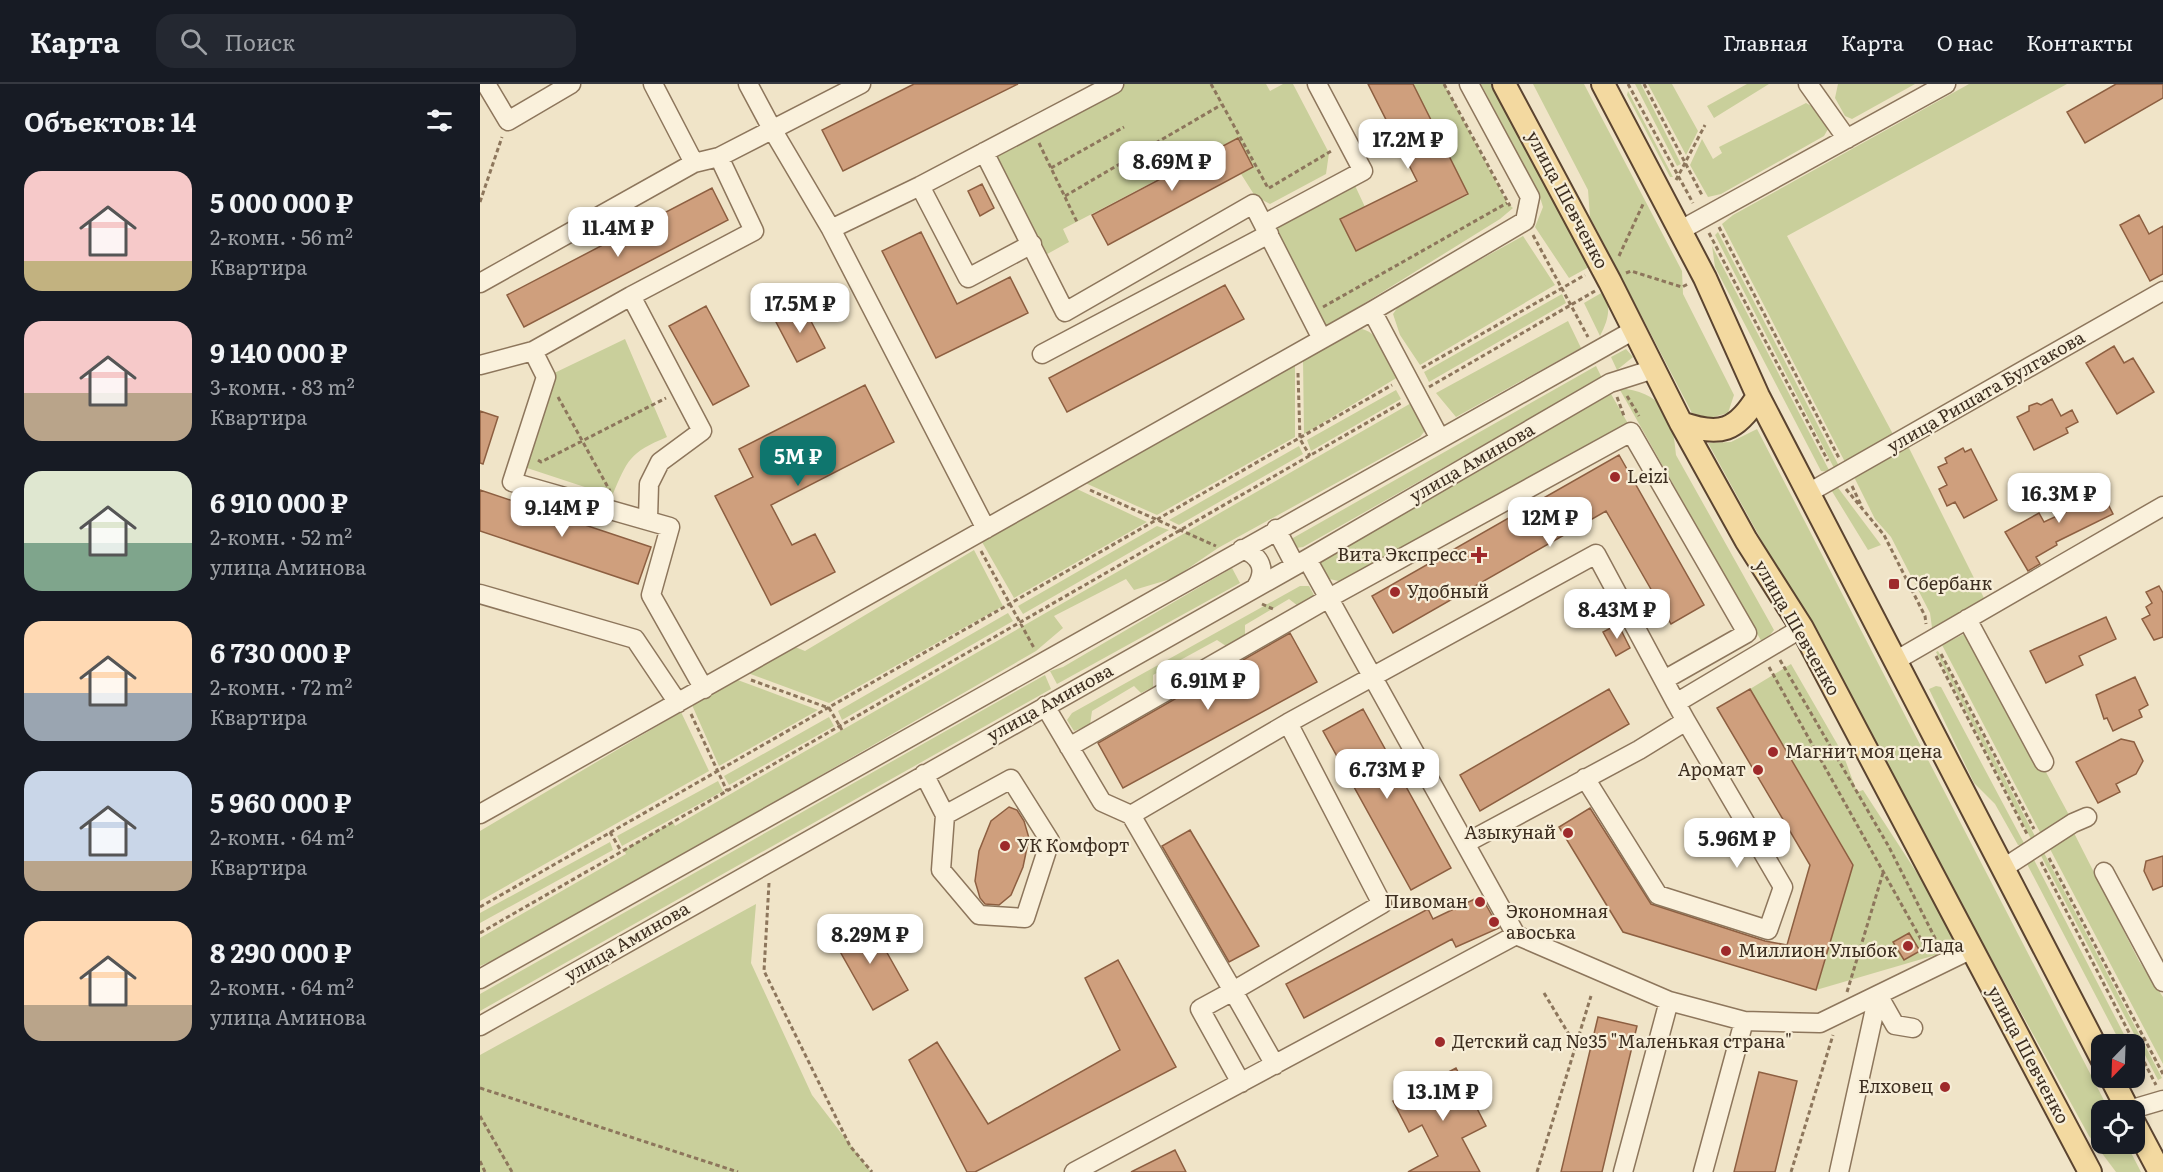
<!DOCTYPE html>
<html lang="ru">
<head>
<meta charset="utf-8">
<style>
	body { margin:0; font-family:Literata,serif; background:#242831; color:#f1f3f6; height:100vh; display:flex; flex-direction:column; font-size:22px; white-space:nowrap }
	* { box-sizing:border-box; margin:0 }
	p { font-size:20px; color:#9ea1a6 }
	.icon { flex:none; width:33px; height:33px; fill:none; stroke:currentColor; stroke-width:2; stroke-linecap:round; stroke-linejoin:round }
	.map { position:relative; flex:1; overflow:hidden }
	.sheet { display:flex; flex-direction:column; background:#171b24; width:480px }
	.sheet>* { flex:none }
	.needle { width:39px; rotate:203deg }
	.controls { position:absolute; left:1611px; top:950px; display:grid; gap:12px }
	.controls a { display:grid; place-items:center; width:54px; height:54px; border-radius:12px; background:#171b24; box-shadow:0 3px 9px #0003; font-size:30px }
	.price { position:absolute; translate:-50% -51px; padding:0 14px; border-radius:12px; background:#fff; color:#222; font-size:20px; line-height:39px; filter:drop-shadow(0 2px 3px #0008) }
	.price::after { content:''; position:absolute; left:50%; top:36px; width:18px; height:14px; margin-left:-9px; background:inherit; clip-path:polygon(0 0,100% 0,50% 100%) }
	.price.selected { background:#0f766e; color:#fff }
	ul { padding:0; list-style:none }
	li { display:flex; align-items:center; gap:18px; height:150px; padding:0 24px }
	li span { display:grid; place-items:center; flex:none; width:168px; height:120px; border-radius:18px; color:#555 }
	li>.icon { margin-inline-start:auto }
	span .icon { width:72px; height:72px; fill:#fffc; stroke-width:1 }
	li b { font-size:26px }
	h2 { display:flex; justify-content:space-between; align-items:center; height:72px; padding:0 24px; font-size:26px }
	header { display:flex; align-items:center; gap:36px; box-sizing:border-box; height:84px; padding:0 30px; background:#171b24; border-bottom:2px solid #363941 }
	header strong { font-size:28px }
	nav { display:flex; gap:33px; margin-inline-start:auto; font-size:21px }
	.search { width:420px; height:54px; background:#242831; display:flex; align-items:center; gap:15px; box-sizing:border-box; padding:0 21px; border-radius:18px; color:#9ea1a6; font-size:22px }
	main { display:flex; flex:1; min-height:0 }
	.map>svg:first-child { display:block }
	.green { fill:#c9cf9b }
	.building { fill:#cf9f7d; stroke:#8d5f41; stroke-width:1.5 }
	.lines { fill:none; stroke-linecap:round; stroke-linejoin:round }
	.minor-casing { stroke:#8d765c; stroke-width:21 }
	.major-casing { stroke:#5b4430; stroke-width:26 }
	.path { stroke:#8d765c; stroke-width:3; stroke-dasharray:4.5 3; stroke-linecap:butt }
	.minor { stroke:#faf1dc; stroke-width:18 }
	.major { stroke:#f3d9a0; stroke-width:22 }
	.poi-dot { fill:#9e2a2b; stroke:#f7eed8; stroke-width:2 }
	.labels { text-anchor:middle; stroke-width:4.5; stroke-linejoin:round; paint-order:stroke }
	.street-label { font-size:18px; fill:#3d2e20; stroke:#f7eed8 }
	.poi-label { font-size:18px; fill:#3d2e20; stroke:#f7eed8; text-anchor:start }
</style>
</head>
<body>
<header>
<strong>Карта</strong>
<div class="search"><svg class="icon" aria-label="search" viewBox="0 0 24 24"><circle cx="10" cy="10" r="6"/><path d="M15 15l6 6"/></svg>Поиск</div>
<nav><a>Главная</a><a>Карта</a><a>О нас</a><a>Контакты</a></nav>
</header>
<main>
<section class="sheet">
<h2>Объектов: 14<svg class="icon" aria-label="filters" viewBox="0 0 24 24"><path d="M4 7h16M4 17h16"/><circle cx="9" cy="7" r="2"/><circle cx="15" cy="17" r="2"/></svg></h2>
<ul>
<li><span style="background:linear-gradient(#f6c9c9 75%,#c2b280 0)"><svg class="icon" aria-label="home" viewBox="0 0 24 24"><path d="M3 11l9-7 9 7M6 9v11h12V9"/></svg></span><div><b>5 000 000 ₽</b><p>2-комн. · 56 m²</p><p>Квартира</p></div></li>
<li><span style="background:linear-gradient(#f6c9c9 60%,#b9a48a 0)"><svg class="icon" aria-label="home" viewBox="0 0 24 24"><path d="M3 11l9-7 9 7M6 9v11h12V9"/></svg></span><div><b>9 140 000 ₽</b><p>3-комн. · 83 m²</p><p>Квартира</p></div></li>
<li><span style="background:linear-gradient(#dfe7d0 60%,#7fa58c 0)"><svg class="icon" aria-label="home" viewBox="0 0 24 24"><path d="M3 11l9-7 9 7M6 9v11h12V9"/></svg></span><div><b>6 910 000 ₽</b><p>2-комн. · 52 m²</p><p>улица Аминова</p></div></li>
<li><span style="background:linear-gradient(#ffd9b3 60%,#9aa5b1 0)"><svg class="icon" aria-label="home" viewBox="0 0 24 24"><path d="M3 11l9-7 9 7M6 9v11h12V9"/></svg></span><div><b>6 730 000 ₽</b><p>2-комн. · 72 m²</p><p>Квартира</p></div></li>
<li><span style="background:linear-gradient(#c9d6e8 75%,#b9a48a 0)"><svg class="icon" aria-label="home" viewBox="0 0 24 24"><path d="M3 11l9-7 9 7M6 9v11h12V9"/></svg></span><div><b>5 960 000 ₽</b><p>2-комн. · 64 m²</p><p>Квартира</p></div></li>
<li><span style="background:linear-gradient(#ffd9b3 70%,#b9a48a 0)"><svg class="icon" aria-label="home" viewBox="0 0 24 24"><path d="M3 11l9-7 9 7M6 9v11h12V9"/></svg></span><div><b>8 290 000 ₽</b><p>2-комн. · 64 m²</p><p>улица Аминова</p></div></li>
</ul>
</section>
<div class="map">
<svg width="1683" height="1088" viewBox="0 0 1683 1088">
	<rect width="100%" height="100%" fill="#f0e4c8"/>
	<path class="green" d="M634 0H786L790 7 803 0H813L849 69 846 90 790 120 775 112 761 90 773 83 757 54 583 145 589 158 560 174 504 68Z
		M933 0H964L1027 119 1033 124 1020 135 838 248 784 140 871 93 885 123 876 166 988 111Z
		M1001 0H1016L1109 183 1089 194 1055 143 1063 123 1059 110Z
		M1053 0H1104L1202 187 1203 210 1254 311 1248 329 1230 334 1212 329 1110 133 1108 106Z
		M1155 0H1161L1201 80 1197 82Z
		M1168 0H1192L1218 47 1206 71Z
		M1267 0H1289L1234 34 1227 22Z
		M1358 0H1435L1372 35 1365 32 1355 14Z
		M1489 0H1587L1307 152 1414 352 1366 380 1242 140 1253 131Z
		M1148 7 1193 93H1190L1147 11Z
		M1326 19 1344 29 1348 45 1344 52 1241 110 1228 113 1210 81 1222 55 1233 75 1242 69 1239 63Z
		M1238 148 1360 384 1355 386 1235 151Z
		M1043 152 1075 201 940 281 920 251 913 230 920 220Z
		M1232 162 1350 388 1341 387 1235 183Z
		M1123 208C1132 224 1128 236 1120 252L1104 219Z
		M1082 210 1086 219 949 298 944 288Z
		M1088 237 1101 264 976 333 956 309Z
		M882 245C902 250 910 277 918 293L824 350 823 275Z
		M145 255 187 353C149 369 148 375 132 412L38 381 66 293Z
		M1146 265 1153 273 1137 286 1131 273Z
		M815 281V353L677 431 603 398Z
		M1116 282 1122 294 823 463 816 464 812 457 813 454Z
		M1146 305C1185 311 1193 335 1196 371L1294 546 1283 560 1140 306Z
		M916 306 921 315 831 367 827 356Z
		M1131 310 1150 343 863 498 845 494 837 478Z
		M933 318 947 344 940 353 738 464 694 494 654 506 646 495 574 532 583 544 556 567 38 866 0 882V854L146 770 144 766 193 738 195 742Z
		M1277 345 1629 1026H1622V1059H1646L1661 1088H1636L1609 1052 1228 359 1251 358Z
		M1427 360 1506 518 1453 551 1450 529 1411 453 1395 435 1372 389Z
		M819 362 823 370 699 441 689 436Z
		M1356 401 1401 461 1388 466 1350 404Z
		M597 405 667 438 534 514 502 458Z
		M677 442 689 446 543 530 538 522Z
		M494 466 523 522 349 619 265 588 315 563 325 567Z
		M752 484 760 499 577 600 570 587 583 583Z
		M820 502H829L835 513 818 522 809 515 765 541V551L746 562 737 556 673 591V603L661 609 654 602 612 627 610 641 594 647 587 636 592 629Z
		M528 529 533 537 362 636 358 627Z
		M1486 549 1494 554 1589 731 1587 736 1562 752 1462 561Z
		M1458 567 1557 756 1553 759 1456 568Z
		M1311 580 1363 670 1377 708 1383 706 1474 846 1476 860 1466 868 1336 906 1373 780 1270 605Z
		M565 591 571 605 0 927V910Z
		M255 595 338 626 239 682 212 621Z
		M1456 602 1461 603 1545 761H1538L1515 720 1494 699 1449 605Z
		M201 628 229 687 0 817V747Z
		M349 633 354 642 249 701 244 692Z
		M238 697 243 707 142 762 137 752Z
		M1594 749 1659 877 1683 913V980L1570 765Z
		M130 758 133 766 0 839V829Z
		M1561 763 1682 994 1678 996 1558 766Z
		M1552 772 1649 960H1641L1547 780Z
		M262 803 263 804 40 931 55 918Z
		M276 820 271 879 332 1011 391 1088H0V971Z"/>
	<path class="building" d="M434 0H538L363 87 342 46Z
		M888 0H933L988 110 876 167 860 135 937 97Z
		M1636 0H1683V14L1605 59 1587 28Z
		M758 54 773 83 628 161 612 131Z
		M502 100 514 124 500 132 488 107Z
		M232 104 248 136 44 243 27 211Z
		M1659 131 1669 150 1683 142V190L1670 197 1640 141Z
		M441 148 477 220 530 193 548 229 456 274 402 167Z
		M745 201 764 235 587 328 569 294Z
		M226 222 269 302 233 321 189 242Z
		M323 222 345 264 317 278 295 236Z
		M1634 262 1644 279 1653 274 1674 308 1637 330 1606 279Z
		M385 301 414 358 291 421 312 461 335 450 355 488 291 521 235 412 273 393 259 365Z
		M1572 315 1581 332 1592 326 1598 338 1586 344 1588 349 1554 366 1537 333 1549 327V322L1557 319 1561 321Z
		M0 327 18 333 3 380 0 379Z
		M1483 364 1485 368 1491 365 1517 416 1484 434 1475 418 1467 422 1459 405 1467 401 1458 383 1467 379 1465 374Z
		M1139 371 1224 521 1191 540 1126 427 913 549 892 512Z
		M1614 392 1633 430 1576 458 1577 461 1556 473 1560 480 1548 487 1525 448 1559 429 1564 438 1592 425 1587 416 1603 409 1598 399Z
		M0 406 171 463 158 500 0 447Z
		M1679 502 1683 509V553L1674 556 1662 535 1670 531 1666 523 1672 519 1666 508Z
		M1626 533 1636 555 1599 572 1603 581 1566 599 1550 567Z
		M1138 540 1150 564 1136 572 1123 548Z
		M810 549 837 598 643 704 618 659Z
		M1655 593 1668 621 1659 626 1662 633 1633 647 1627 634 1624 635 1616 611Z
		M1129 605 1149 640 1000 727 980 691Z
		M1270 605 1373 781 1336 906 1143 848 1079 743 1110 724 1171 820 1285 857 1307 861 1330 781 1237 624Z
		M883 625 971 784 931 806 843 647Z
		M1641 655 1654 658 1663 677 1656 690 1636 700 1640 708 1618 719 1596 678Z
		M529 723 537 726 544 737 549 754 543 783 531 811 519 821 505 820 500 814 495 797 499 767 511 737Z
		M710 746 779 862 749 878 682 762Z
		M1683 772V802L1673 806 1664 787 1666 777Z
		M1001 812 1019 844 976 863 972 855 824 934 806 900 948 825 953 835Z
		M388 835 428 906 393 926 353 855Z
		M1429 849 1440 867 1424 876 1413 858Z
		M638 876 696 983 495 1088H487L429 976 457 958 508 1040 640 966 605 894Z
		M1118 933 1157 942 1122 1088H1081Z
		M976 984 1006 1042 982 1054 1000 1088H928L958 1072 942 1041 929 1048 913 1017Z
		M1279 988 1317 997 1295 1088H1254Z
		M695 1066 706 1088H651Z"/>
	<g class="lines">
		<defs>
			<path id="minor" d="M6 0 28 37 91 0
				M173 0 214 79
				M268 0 292 45 351 145 440 102 634 0
				M1328 0 1367 55
				M504 68 585 228 773 120 842 255
				M440 102 488 194 552 160
				M784 140 883 87 837 0
				M351 145 506 445
				M1199 147 1466 0
				M0 199 214 79 239 73 381 0
				M151 212 274 147 239 73
				M892 227 959 353
				M53 267 151 212 222 347 180 378 169 400 168 435
				M562 270 789 150
				M0 281 53 267 66 293 32 398 190 443 171 511 224 605
				M1330 408 1683 207
				M796 445 815 481
				M762 465C781 472 787 486 776 503
				M827 475 1036 851 1189 917 1264 937 1340 939 1492 865
				M0 510 155 555 198 619
				M1487 535 1564 678
				M1415 577 1683 422
				M565 622 622 718 651 731
				M808 639 651 731 753 907 902 820 808 639 1116 470 1196 619
				M589 663 849 514 1151 348 1267 549 1184 596
				M444 690 465 731 461 786 499 831 545 834 570 757 531 695 465 731
				M1105 694 1178 811 1288 846 1303 803 1206 637
				M0 730 892 227 1045 137 1050 113 989 0
				M986 759 1159 666 1206 637 1196 619 1322 544
				M1522 785 1593 739 1607 733
				M1624 788 1683 898
				M0 895 1154 246
				M0 942 827 475 1130 299 1174 285
				M761 999 720 925 753 907 795 981
				M1649 1026 1683 1016
				M594 1088 1036 851
				M1143 1088 1189 917
				M1223 1088 1264 937
				M1359 1088 1398 911 1415 941 1433 944"/>
			<path id="major" d="M1024 0 1130 198 1201 339 1266 456 1322 544 1610 1088
				M1123 0 1225 194 1278 312 1622 975
				M1201 339C1240 353 1257 347 1278 312
				M1631 993 1648 1026
				M1654 1039 1680 1088"/>
		</defs>
		<use href="#minor" class="minor-casing"/>
		<use href="#major" class="major-casing"/>
		<path class="path" d="M731 0 788 104
			M964 0 1030 122
			M1148 0 1213 119
			M1164 0 1223 113
			M559 59 597 138
			M571 84 644 43
			M1196 96 1225 41
			M789 104 853 66
			M585 112 741 21
			M0 118 22 53
			M1239 143 1359 374
			M1229 149 1348 377
			M1053 151 1108 253
			M1139 172 1164 118
			M1146 189 1151 187 1202 203 1208 200
			M843 223 1027 119
			M942 284 1105 191
			M818 289 820 355 830 372
			M949 303 1115 207
			M1147 312 1159 332
			M78 313 130 407
			M1137 313 1144 332
			M58 376 61 378 186 314
			M1372 402 1382 423
			M1366 405 1404 451 1445 532 1446 540
			M610 406 736 462
			M501 467 554 564
			M782 520 793 525
			M1461 570 1554 745
			M1456 572 1547 750
			M1300 576 1409 763 1459 862
			M1289 583 1448 868
			M271 596 349 624 362 646
			M211 630 247 707
			M130 748 141 767
			M1569 774 1683 990
			M1561 778 1676 1001
			M289 799 284 887 370 1062 392 1088
			M0 823 912 301
			M0 849 923 318
			M1367 908 1403 789
			M1064 909 1096 962
			M0 1004 258 1088
			M0 1032 32 1088
			M0 1077 5 1088
			M1057 1088 1111 912
			M1311 1088 1353 951"/>
		<use href="#minor" class="minor"/>
		<use href="#major" class="major"/>
	</g>
	<g class="poi-dot">
		<circle cx="1135" cy="393" r="6"/>
		<path d="M996 462h6v6h6v6h-6v6h-6v-6h-6v-6h6z"/>
		<rect x="1408" y="494" width="12" height="12" rx="3"/>
		<circle cx="915" cy="508" r="6"/>
		<circle cx="1293" cy="668" r="6"/>
		<circle cx="1278" cy="686" r="6"/>
		<circle cx="1088" cy="749" r="6"/>
		<circle cx="525" cy="762" r="6"/>
		<circle cx="1000" cy="818" r="6"/>
		<circle cx="1014" cy="838" r="6"/>
		<circle cx="1428" cy="862" r="6"/>
		<circle cx="1246" cy="867" r="6"/>
		<circle cx="960" cy="958" r="6"/>
		<circle cx="1465" cy="1003" r="6"/>
	</g>
	<g class="labels">
		<g class="street-label">
			<text transform="translate(1087 116) rotate(62)" y="6">улица Шевченко</text>
			<text transform="translate(1506 308) rotate(-30)" y="6">улица Ришата Булгакова</text>
			<text transform="translate(992 379) rotate(-30)" y="6">улица Аминова</text>
			<text transform="translate(1317 544) rotate(60)" y="6">улица Шевченко</text>
			<text transform="translate(570 619) rotate(-29)" y="6">улица Аминова</text>
			<text transform="translate(147 858) rotate(-30)" y="6">улица Аминова</text>
			<text transform="translate(1548 971) rotate(62)" y="6">улица Шевченко</text>
		</g>
		<g class="poi-label">
			<text x="1147" y="399">Leizi</text>
			<text x="987" y="477" text-anchor="end">Вита Экспресс</text>
			<text x="1426" y="506">Сбербанк</text>
			<text x="927" y="514">Удобный</text>
			<text x="1305" y="674">Магнит моя цена</text>
			<text x="1266" y="692" text-anchor="end">Аромат</text>
			<text x="1076" y="755" text-anchor="end">Азыкунай</text>
			<text x="537" y="768">УК Комфорт</text>
			<text x="988" y="824" text-anchor="end">Пивоман</text>
			<text x="1026" y="834">Экономная<tspan x="1026" dy="21">авоська</tspan></text>
			<text x="1440" y="868">Лада</text>
			<text x="1258" y="873">Миллион Улыбок</text>
			<text x="972" y="964">Детский сад №35 "Маленькая страна"</text>
			<text x="1453" y="1009" text-anchor="end">Елховец</text>
		</g>
	</g>
</svg>
<div class="controls">
<a><svg class="needle" viewBox="-14 -14 28 28"><path d="M0-13l5 13h-10z" fill="#e53935"/><path d="M0 13l5-13h-10z" fill="#9ea1a6"/></svg></a>
<a><svg class="icon" aria-label="locate" viewBox="0 0 24 24"><circle cx="12" cy="12" r="6"/><path d="M12 2v4M12 18v4M2 12h4M18 12h4"/></svg></a>
</div>
<b class="price" style="left:928px;top:86px">17.2M ₽</b>
<b class="price" style="left:692px;top:108px">8.69M ₽</b>
<b class="price" style="left:138px;top:174px">11.4M ₽</b>
<b class="price" style="left:320px;top:250px">17.5M ₽</b>
<b class="price selected" style="left:318px;top:403px">5M ₽</b>
<b class="price" style="left:1579px;top:440px">16.3M ₽</b>
<b class="price" style="left:82px;top:454px">9.14M ₽</b>
<b class="price" style="left:1070px;top:464px">12M ₽</b>
<b class="price" style="left:1137px;top:556px">8.43M ₽</b>
<b class="price" style="left:728px;top:627px">6.91M ₽</b>
<b class="price" style="left:907px;top:716px">6.73M ₽</b>
<b class="price" style="left:1257px;top:785px">5.96M ₽</b>
<b class="price" style="left:390px;top:881px">8.29M ₽</b>
<b class="price" style="left:963px;top:1038px">13.1M ₽</b>
</div>
</main>
</body>
</html>
